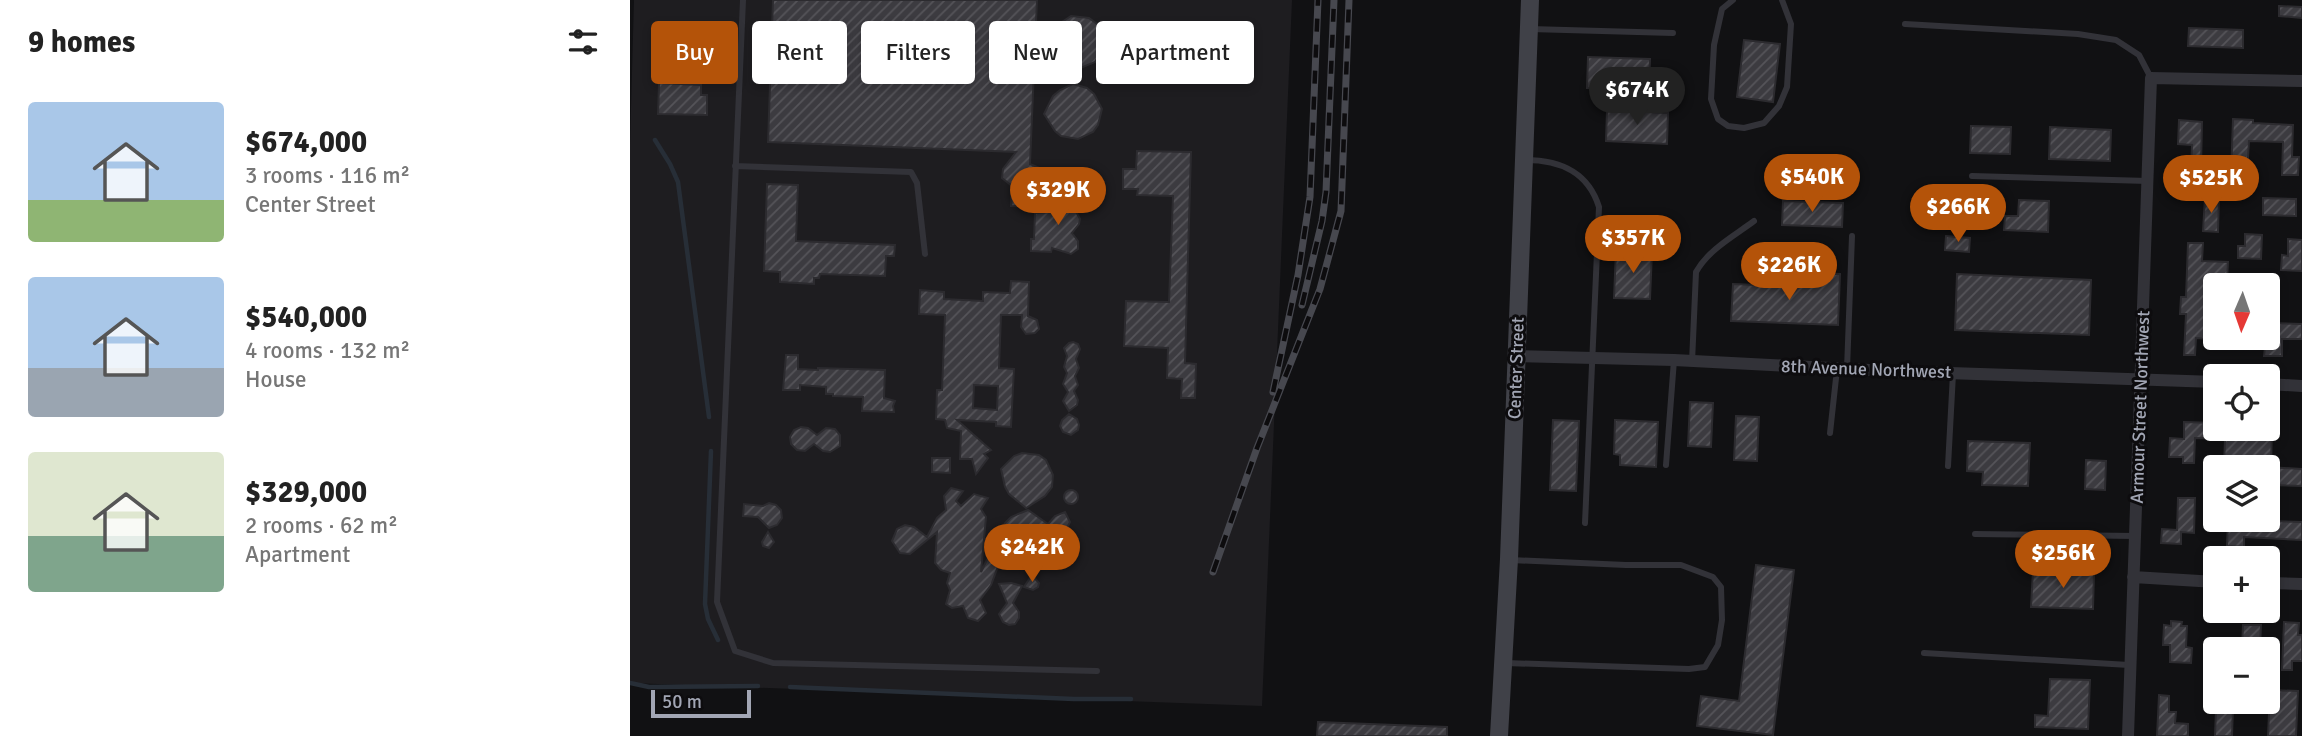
<!DOCTYPE html>
<html lang="en">
<head>
<meta charset="utf-8">
<style>
	body { margin:0; font-family:Signika,sans-serif; background:#f6f6f6; color:#222; height:100vh; display:flex; flex-direction:column; font-size:26px; white-space:nowrap }
	* { box-sizing:border-box; margin:0 }
	p { font-size:23px; color:#767676 }
	.icon { flex:none; width:38px; height:38px; fill:none; stroke:currentColor; stroke-width:2; stroke-linecap:round; stroke-linejoin:round }
	.map { position:relative; flex:1; overflow:hidden }
	.details { display:flex; flex-direction:column; background:#fff; width:630px }
	.details>* { flex:none }
	.banner { position:absolute; left:21px; top:21px; width:665px; height:63px; display:flex; gap:14px }
	.needle { width:46px; rotate:182deg }
	.controls { position:absolute; left:1573px; top:273px; display:grid; gap:14px }
	.controls a { display:grid; place-items:center; width:77px; height:77px; border-radius:7px; background:#fff; box-shadow:0 4px 10px #0003; font-size:35px }
	.scale { position:absolute; left:21px; bottom:18px; width:100px; box-sizing:border-box; padding-left:7px; border:4px solid #a2a6b4; border-top:0; font-size:19px; line-height:24px; white-space:nowrap; color:#a2a6b4; -webkit-text-stroke:5px #0d0c0e; paint-order:stroke }
	.price { position:absolute; translate:-50% -60px; padding:0 16px; border-radius:24px; background:#b45309; color:#fff; font-size:23px; line-height:46px; filter:drop-shadow(0 2px 4px #0008) }
	.price::after { content:''; position:absolute; left:50%; top:42px; width:21px; height:16px; margin-left:-10px; background:inherit; clip-path:polygon(0 0,100% 0,50% 100%) }
	.price.selected { background:#222; color:#fff }
	ul { padding:0; list-style:none }
	li { display:flex; align-items:center; gap:21px; height:175px; padding:0 28px }
	li span { display:grid; place-items:center; flex:none; width:196px; height:140px; border-radius:7px; color:#555 }
	li>.icon { margin-inline-start:auto }
	span .icon { width:84px; height:84px; fill:#fffc; stroke-width:1 }
	li b { font-size:30px }
	h2 { display:flex; justify-content:space-between; align-items:center; height:84px; padding:0 28px; font-size:30px }
	.pill { padding:0 24px; border-radius:7px; background:#fff; box-shadow:0 4px 10px #0003; font-size:24px; line-height:63px }
	.pill.selected { background:#b45309; color:#fff }
	main { display:flex; flex:1; min-height:0 }
	.map>svg:first-child { display:block }
	.built { fill:#1e1d20 }
	.lines { fill:none; stroke-linecap:round; stroke-linejoin:round }
	.stream { stroke:#272e37; stroke-width:4.5 }
	.building { fill:url(#building-hatch); stroke:#2c2b2f; stroke-width:2; fill-rule:evenodd }
	.lane { stroke:#323238; stroke-width:6 }
	.street { stroke:#323238; stroke-width:12 }
	.secondary { stroke:#404148; stroke-width:18 }
	.rail-casing { stroke:#47484f; stroke-width:7 }
	.rail { stroke:#0d0c0e; stroke-width:4.5; stroke-dasharray:13; stroke-linecap:butt }
	.labels { text-anchor:middle; stroke-width:6; stroke-linejoin:round; paint-order:stroke }
	.street-label { font-size:18px; fill:#a2a6b4; stroke:#0d0c0e }
</style>
</head>
<body>
<main>
<section class="details">
<h2>9 homes<svg class="icon" aria-label="filters" viewBox="0 0 24 24"><path d="M4 7h16M4 17h16"/><circle cx="9" cy="7" r="2"/><circle cx="15" cy="17" r="2"/></svg></h2>
<ul>
<li><span style="background:linear-gradient(#a9c7e8 70%,#8fb573 0)"><svg class="icon" aria-label="home" viewBox="0 0 24 24"><path d="M3 11l9-7 9 7M6 9v11h12V9"/></svg></span><div><b>$674,000</b><p>3 rooms · 116 m²</p><p>Center Street</p></div></li>
<li><span style="background:linear-gradient(#a9c7e8 65%,#9aa5b1 0)"><svg class="icon" aria-label="home" viewBox="0 0 24 24"><path d="M3 11l9-7 9 7M6 9v11h12V9"/></svg></span><div><b>$540,000</b><p>4 rooms · 132 m²</p><p>House</p></div></li>
<li><span style="background:linear-gradient(#dfe7d0 60%,#7fa58c 0)"><svg class="icon" aria-label="home" viewBox="0 0 24 24"><path d="M3 11l9-7 9 7M6 9v11h12V9"/></svg></span><div><b>$329,000</b><p>2 rooms · 62 m²</p><p>Apartment</p></div></li>
</ul>
</section>
<div class="map">
<svg width="1672" height="736" viewBox="0 0 1672 736">
	<defs>
		<pattern id="building-hatch" width="6" height="6" patternUnits="userSpaceOnUse" patternTransform="scale(1.75)"><rect width="6" height="6" fill="#3c3b40"/><path d="M-1 1l2-2M0 6l6-6M5 7l2-2" fill="none" stroke="#555459"/></pattern>
	</defs>
	<rect width="100%" height="100%" fill="#111113"/>
	<path class="built" d="M4 0H662L632 706 0 683V145Z"/>
	<g class="lines">
		<path class="stream" d="M25 140 40 164 48 182 79 417
			M81 451 75 604 78 619 88 640
			M0 683 19 687 128 686
			M160 687 444 699H501"/>
	</g>
	<path class="building" d="M143 0H407L400 164 412 169 414 176 411 181 401 185 400 207 381 206 382 186 372 178 373 169 386 152 138 142Z
		M1649 6 1672 7V18L1649 16Z
		M441 16 459 18 467 24 474 39V48L465 62 446 70 427 60 416 43 426 26Z
		M1559 28 1613 30V48L1558 46Z
		M1114 40 1150 44 1143 102 1107 97Z
		M958 57 1020 59 1019 90 957 88Z
		M29 83 71 85V95H77V115L28 114Z
		M443 84 457 88 464 94 472 109 468 125 463 132 448 139 431 136 425 131 414 114 423 96 430 90Z
		M977 110 1038 113 1037 144 976 141Z
		M1603 119 1623 120V123L1663 125 1662 157H1669L1668 175H1652L1653 142 1619 141 1617 175H1601Z
		M1549 120 1572 122 1571 168H1561L1562 145 1548 144Z
		M1341 126 1381 127 1380 154 1340 153Z
		M1420 127 1481 130 1480 161 1419 159Z
		M507 151 561 152 555 363 566 364 565 398H551L552 379 537 378 538 348 494 346 496 301 539 302 543 196 507 195 508 189H493V169H506Z
		M137 184 168 185 166 241 265 245 264 256H256L255 276 190 274 189 278H184V284L150 282V272L134 271Z
		M443 186 449 189 451 194 444 208 450 219 449 224 442 233 448 241V249L441 254 422 248 421 252 401 251V239H404L405 213 436 211 433 192 437 188Z
		M1575 197 1589 198 1588 232 1573 231Z
		M1633 198 1666 199V216L1633 215Z
		M1389 200 1419 201 1418 232 1374 230 1375 216H1388Z
		M1153 201 1213 203 1212 227 1152 225Z
		M1615 234 1632 235 1631 259 1608 258V246H1615Z
		M1316 236 1340 238 1339 252 1315 250Z
		M1658 239 1672 240V271L1651 270 1652 255 1658 256Z
		M1558 243H1573L1572 261 1598 262 1597 280 1580 279 1578 339 1566 338 1565 355H1554L1556 314H1550L1551 297H1556Z
		M986 250 1022 252 1020 299 984 298Z
		M1180 273 1210 274 1208 325 1101 321 1103 284 1179 287Z
		M1327 274 1461 280 1459 335 1325 330Z
		M381 281 399 282 398 316 407 320 409 329 405 333 396 334 391 327 392 315H371L369 368 384 369 381 427 366 426V422L327 420 361 450 354 454 358 458 346 474 342 459H330L331 431 317 428 315 420 306 419 307 390H312L315 315 289 314 290 290 314 292V299L353 301V292L380 293ZM344 385 368 386 367 410 343 408Z
		M1638 323 1672 324V339H1652V356H1634Z
		M443 342 448 344 450 349 446 359 449 368 445 376 448 385 444 391 448 400 447 405 439 411 433 401 438 392 433 384 437 373 434 367 437 356 434 348 439 343Z
		M156 355H168V369L188 370V368L255 370 254 398 265 401 263 406 264 412 232 411 233 397 203 396V394H196V387L170 385V390H153Z
		M1060 402 1083 403 1081 447 1058 446Z
		M439 414 447 419 449 425 448 430 441 435 433 432 430 426 432 420Z
		M1106 416 1129 417 1127 461 1104 460Z
		M923 420 949 421 946 491 920 490Z
		M985 420 1028 422 1026 467 990 465V455L984 454Z
		M1554 422 1586 423V429H1642L1641 467H1594L1595 439 1565 438 1564 463H1553V457H1539L1540 438 1554 439Z
		M171 427 178 428 187 435 196 428 205 429 210 435V446L200 452 193 451 184 444 175 451 167 450 161 444 160 437 164 430Z
		M1338 441 1400 443 1398 486 1352 485 1353 472 1337 471Z
		M392 453 409 455 416 460 423 475 422 487 415 496 396 508 379 494 375 487 371 469 384 456Z
		M302 458H320V473L302 472Z
		M1456 460 1476 461 1475 490 1455 489Z
		M1638 467 1672 469V486L1638 485Z
		M321 488 333 491 326 501 331 506 344 494 358 498 351 509 356 517 351 572 375 523 381 517 398 510 418 524 425 516 435 512 440 522 436 530 420 532 417 550 402 563 390 562 372 556 361 585 350 600 356 613 348 621 338 618 333 606 322 608 316 604 320 590 317 583 320 573 311 570 305 563 307 532 280 554 270 553 262 541 267 529 275 525 284 527 297 537 307 518 316 510 314 496Z
		M434 497a7 7 0 1 1 14 0a7 7 0 1 1-14 0Z
		M1548 498H1565L1564 533 1551 532V544L1531 543 1532 529 1547 530Z
		M139 503 146 505 151 510 152 518 147 525 139 528 128 517 113 516 114 504 133 506Z
		M1598 520 1672 522V540L1614 537V547L1597 546Z
		M138 532 144 542 139 548 133 546 132 542Z
		M1126 565 1164 570 1143 735 1067 726 1071 696 1109 701Z
		M1403 570 1464 573 1463 609 1401 607Z
		M402 575 409 583 408 587 403 590 394 587Z
		M381 583 392 586 383 603 389 612V618L385 624 379 625 373 622 369 614 377 603 369 584Z
		M1541 621 1552 622 1551 626H1557L1556 647 1562 648 1561 663 1540 662V645H1533L1534 625 1541 626Z
		M1654 622 1669 623 1668 635H1672V661H1662V670H1652Z
		M1613 625H1631L1630 649H1612Z
		M1420 679 1460 680 1458 729 1405 727V715L1418 716Z
		M1640 690 1668 691 1666 736H1638Z
		M1529 695 1539 696V712H1546L1545 723 1558 724V736H1527Z
		M1586 709H1603L1602 736H1585Z
		M688 722 817 727V736H687Z"/>
	<g class="lines">
		<path class="lane" d="M113 0 87 602 105 651 143 663 467 671
			M1103 0 1092 9 1084 45 1081 99 1088 119 1098 126 1114 128 1134 123 1149 106 1157 87 1161 24 1152 0
			M1275 24 1448 34 1486 40 1509 55 1521 78
			M900 29 1043 33
			M895 160C931 160 958 172 969 207L955 523
			M105 166 281 172 287 183 295 254
			M1342 176 1518 181
			M1062 362 1066 272C1079 249 1104 236 1124 221
			M1217 369 1222 236
			M1200 433 1207 369
			M1036 465 1044 360
			M1318 466 1323 374
			M1345 534 1506 536
			M1294 653 1499 665
			M876 663 1059 669 1075 667 1088 645 1092 620 1091 587 1083 577 1051 565H996L881 560"/>
		<path class="street" d="M886 356 1044 360 1259 371 1586 382
			M1638 384 1672 386
			M1503 577 1586 582
			M1638 583 1672 584
			M1498 736 1521 78 1672 81"/>
		<path class="secondary" d="M869 736 879 559 900 0"/>
		<defs>
			<path id="rail" d="M672 305 692 221 696 192 704 0
				M643 392 668 275 680 197 688 0
				M583 572 627 448 690 289 711 211 719 0"/>
		</defs>
		<use href="#rail" class="rail-casing"/>
		<use href="#rail" class="rail"/>
	</g>
	<g class="labels">
		<g class="street-label">
			<text transform="translate(886 368) rotate(-88)" y="6">Center Street</text>
			<text transform="translate(1236 369) rotate(2)" y="6">8th Avenue Northwest</text>
			<text transform="translate(1510 407) rotate(-88)" y="6">Armour Street Northwest</text>
		</g>
	</g>
</svg>
<div class="controls">
<a><svg class="needle" viewBox="-14 -14 28 28"><path d="M0-13l5 13h-10z" fill="#e53935"/><path d="M0 13l5-13h-10z" fill="#767676"/></svg></a>
<a><svg class="icon" aria-label="locate" viewBox="0 0 24 24"><circle cx="12" cy="12" r="6"/><path d="M12 2v4M12 18v4M2 12h4M18 12h4"/></svg></a>
<a><svg class="icon" aria-label="layers" viewBox="0 0 24 24"><path d="M12 4l9 5-9 5-9-5zM3 14l9 5 9-5"/></svg></a>
<a>+</a>
<a>−</a>
</div>
<div class="scale">50 m</div>
<b class="price selected" style="left:1007px;top:127px">$674K</b>
<b class="price" style="left:1182px;top:214px">$540K</b>
<b class="price" style="left:1581px;top:215px">$525K</b>
<b class="price" style="left:428px;top:227px">$329K</b>
<b class="price" style="left:1328px;top:244px">$266K</b>
<b class="price" style="left:1003px;top:275px">$357K</b>
<b class="price" style="left:1159px;top:302px">$226K</b>
<b class="price" style="left:402px;top:584px">$242K</b>
<b class="price" style="left:1433px;top:590px">$256K</b>
<div class="banner">
<a class="pill selected">Buy</a>
<a class="pill">Rent</a>
<a class="pill">Filters</a>
<a class="pill">New</a>
<a class="pill">Apartment</a>
</div>
</div>
</main>
</body>
</html>
